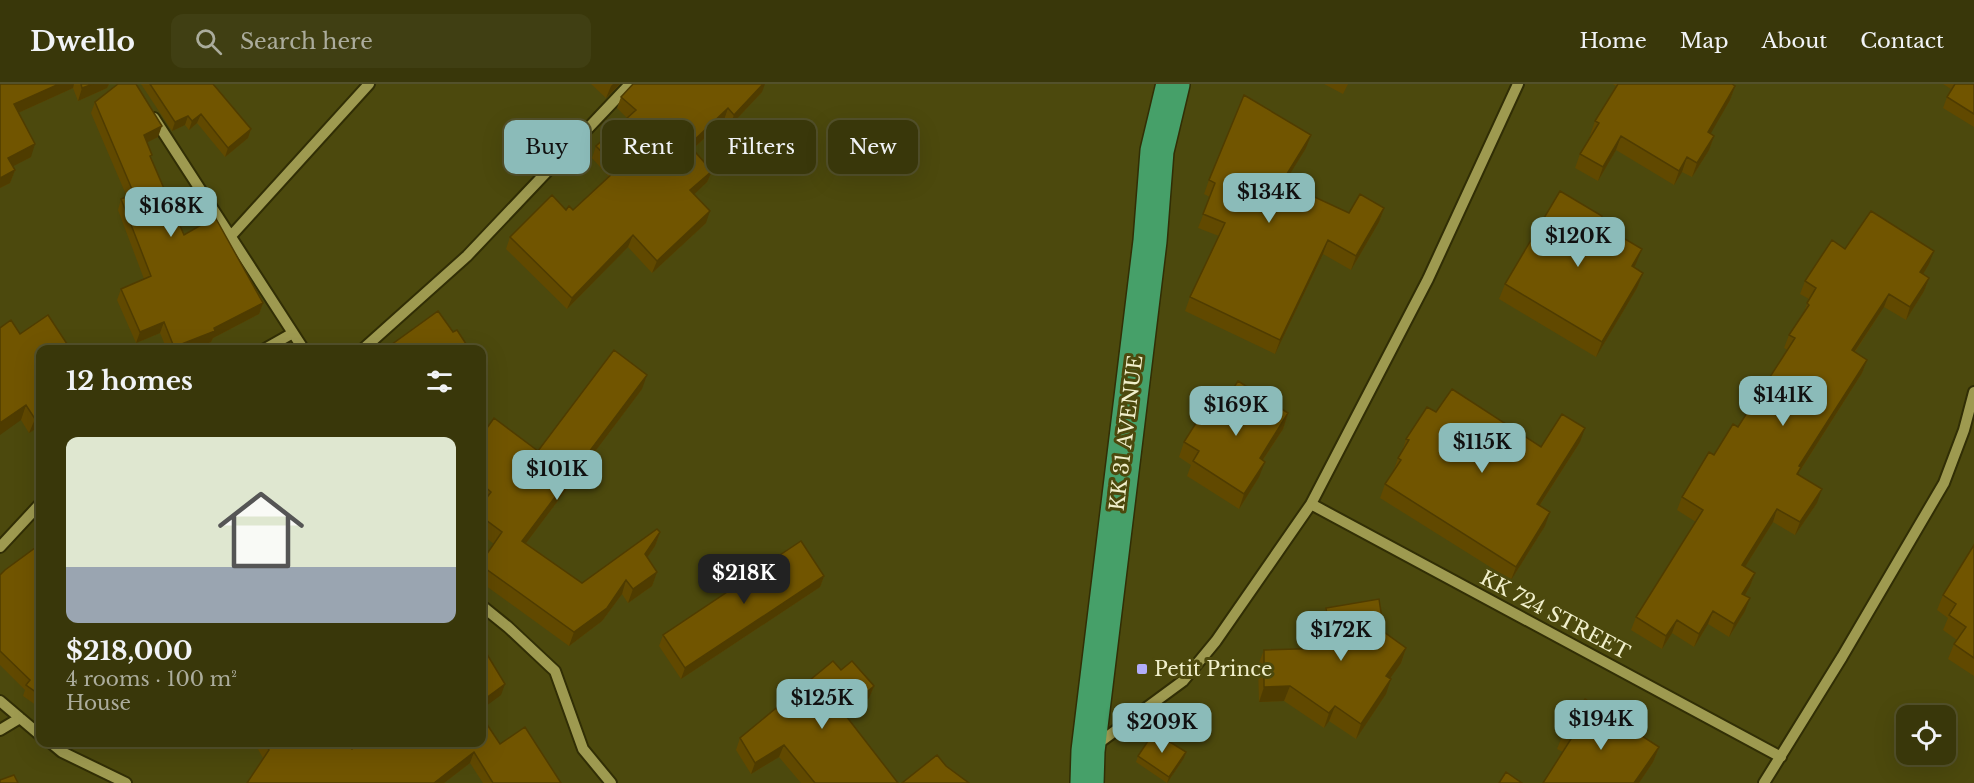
<!DOCTYPE html>
<html lang="en">
<head>
<meta charset="utf-8">
<style>
	body { margin:0; font-family:"Libre Baskerville",serif; background:#403f13; color:#f1f3f6; height:100vh; display:flex; flex-direction:column; font-size:22px; white-space:nowrap }
	* { box-sizing:border-box; margin:0 }
	p { font-size:20px; color:#abac9c }
	.icon { flex:none; width:33px; height:33px; fill:none; stroke:currentColor; stroke-width:2; stroke-linecap:round; stroke-linejoin:round }
	.map { position:relative; flex:1; overflow:hidden }
	.side { position:absolute; left:36px; top:261px; width:450px; height:402px; display:flex; flex-direction:column; background:#39370a; border-radius:12px; box-shadow:0 6px 24px #0002,0 0 0 2px #53512b }
	.side>* { flex:none }
	.top-card { position:absolute; left:504px; top:36px; width:570px; height:54px; display:flex; gap:12px }
	.tools { position:absolute; left:1896px; top:621px; display:grid; gap:12px }
	.tools a { display:grid; place-items:center; width:60px; height:60px; border-radius:12px; background:#39370a; box-shadow:0 6px 24px #0002,0 0 0 2px #53512b; font-size:30px }
	.price { position:absolute; translate:-50% -51px; padding:0 14px; border-radius:12px; background:#8bbbb9; color:#111; font-size:20px; line-height:39px; filter:drop-shadow(0 2px 3px #0008) }
	.price::after { content:''; position:absolute; left:50%; top:36px; width:18px; height:14px; margin-left:-9px; background:inherit; clip-path:polygon(0 0,100% 0,50% 100%) }
	.price.active { background:#222; color:#fff }
	ul { padding:0; list-style:none }
	li { display:grid; align-content:center; gap:12px; height:318px; padding:0 30px }
	li span { display:grid; place-items:center; height:186px; border-radius:12px; color:#555 }
	li>.icon { margin-inline-start:auto }
	span .icon { width:108px; height:108px; fill:#fffc; stroke-width:1 }
	li b { font-size:26px }
	h2 { display:flex; justify-content:space-between; align-items:center; height:72px; padding:0 30px; font-size:26px }
	.tag { padding:0 21px; border-radius:12px; background:#39370a; box-shadow:0 6px 24px #0002,0 0 0 2px #53512b; font-size:21px; line-height:54px }
	.tag.active { background:#8bbbb9; color:#111 }
	header { display:flex; align-items:center; gap:36px; box-sizing:border-box; height:84px; padding:0 30px; background:#39370a; border-bottom:2px solid #53512b }
	header strong { font-size:28px }
	nav { display:flex; gap:33px; margin-inline-start:auto; font-size:21px }
	.search { width:420px; height:54px; background:#403f13; display:flex; align-items:center; gap:15px; box-sizing:border-box; padding:0 21px; border-radius:12px; color:#abac9c; font-size:22px }
	.map>svg:first-child { display:block }
	.lines { fill:none; stroke-linecap:round; stroke-linejoin:round }
	.minor-casing { stroke:#312e05; stroke-width:14 }
	.major-casing { stroke:#312e05; stroke-width:36 }
	.minor { stroke:#9e9a50; stroke-width:10 }
	.major { stroke:#46a069; stroke-width:33 }
	.wall { fill:#614900 }
	.shaded-wall { fill:#4f3c00 }
	.building { fill:#715500; stroke:#4f3c00; stroke-width:1.5 }
	.poi-dot { fill:#b1adfa; stroke:#4c490d; stroke-width:2 }
	.labels { text-anchor:middle; stroke-width:6; stroke-linejoin:round; paint-order:stroke }
	.street-label { font-size:20px; fill:#f0efcb; stroke:#4c490d }
	.poi-label { font-size:20px; fill:#f0efcb; stroke:#4c490d; text-anchor:start }
</style>
</head>
<body>
<header>
<strong>Dwello</strong>
<div class="search"><svg class="icon" aria-label="search" viewBox="0 0 24 24"><circle cx="10" cy="10" r="6"/><path d="M15 15l6 6"/></svg>Search here</div>
<nav><a>Home</a><a>Map</a><a>About</a><a>Contact</a></nav>
</header>
<div class="map">
<svg width="1974" height="699" viewBox="0 0 1974 699">
	<rect width="100%" height="100%" fill="#4c490d"/>
	<g class="lines">
		<defs>
			<path id="minor" d="M154 34 304 266
				M230 153 369 0
				M263 266 293 249
				M362 266 467 172 630 0
				M1311 420 1781 673
				M0 463 40 420
				M482 522 508 543 555 587 583 665 611 699
				M0 617 40 651
				M0 646 20 634
				M50 658 62 668 126 699
				M1096 661 1183 597 1216 557 1311 420 1428 195 1518 0
				M1764 699 1842 573 1944 399 1964 346 1974 308"/>
			<path id="major" d="M1087 699 1088 667 1150 157 1157 67 1173 0"/>
		</defs>
		<use href="#minor" class="minor-casing"/>
		<use href="#major" class="major-casing"/>
		<use href="#minor" class="minor"/>
		<use href="#major" class="major"/>
	</g>
	<path class="wall" d="M0 0H109L107 4 78 17 73 4 18 29 31 73 13 82 15 86 10 99 0 104Z
		M141 0H213L251 45 248 54 225 73 197 39 189 46 185 41 172 47Z
		M591 0H620L606 14Z
		M1324 0H1348L1343 10Z
		M1613 0H1732L1735 2 1730 16 1710 50 1714 52 1709 66 1692 93 1682 88 1674 101 1616 66 1598 97 1575 84 1580 70 1591 52 1590 51 1595 37 1616 2Z
		M1943 0H1974V43L1943 24 1947 13 1951 5Z
		M762 8 730 42 724 36 693 65 712 87 707 98 694 110 706 139 652 189 628 163 567 225 506 165 510 153 566 126H573L609 93 592 74 596 62 627 34 617 24 621 13Z
		M95 18 158 53 147 58 151 74 184 151 263 219 259 230 213 254 211 258 191 266H167L160 249 136 259 117 216 121 205 144 195 118 126 121 115 127 113 91 29Z
		M1306 64 1284 99 1349 129 1384 124 1379 138 1351 186 1323 170 1275 270 1185 227 1190 213 1219 152 1198 144 1210 113 1204 110 1209 96Z
		M1602 132 1599 140 1636 180 1634 184 1643 189 1637 204 1596 273 1499 215 1505 200Z
		M1845 165 1929 180 1923 190 1929 194 1924 207 1906 236 1884 223 1855 268 1867 276 1862 289 1798 390 1817 419 1795 451 1773 438 1745 483 1755 489 1750 502 1745 511V527L1729 553 1708 540 1694 563 1672 549 1662 565 1631 546 1636 533 1696 438 1677 426 1682 413 1714 371 1738 343 1788 266 1784 264 1789 251 1803 230 1809 215 1800 210 1805 197Z
		M0 244 40 342 29 349 21 336Z
		M642 305 526 459 582 499 660 448 655 462 647 474 657 488 652 502 628 519 622 510 602 537 569 562 482 499V477L494 460 482 451V420L483 419 482 417V351L538 367Z
		M1436 328 1541 363 1580 358 1540 421 1545 442 1511 496 1380 414 1385 400 1393 388 1398 374 1402 368 1406 355Z
		M1288 329 1283 345 1263 376 1259 393 1239 425 1187 392 1191 381 1179 373 1184 358 1217 330Z
		M1974 461V592L1948 575 1954 560 1957 556 1943 546 1948 534 1937 526 1943 511Z
		M40 469V624L23 612 25 606 0 581V491Z
		M768 479 824 492 820 503 681 595 659 562 663 551 767 481Z
		M1326 524 1384 548 1406 564 1401 579 1390 594 1386 610 1356 655 1329 637 1324 644 1284 617 1259 618 1258 581 1264 566 1324 564 1320 539Z
		M841 586 874 602 869 614 846 633 898 699H801L779 673 751 690 736 666 740 654Z
		M1563 650 1659 663 1653 678 1639 699H1543L1563 668 1557 665Z
		M255 658H348L352 665 500 660 561 699H483L470 679 444 699H247L263 674 255 660Z
		M1186 668 1184 674 1167 699 1136 678 1138 672Z"/>
	<path class="shaded-wall" d="M59 0H74L73 4 9 33 14 20Z
		M93 0H109L107 4 78 17 82 4Z
		M613 0H620L606 14 611 2Z
		M763 0H765L762 8 730 42 734 31Z
		M1735 2 1730 16 1703 63 1708 48Z
		M728 24 724 36 684 73 689 61Z
		M201 30 197 39 189 46 192 37Z
		M188 32 185 41 172 47 175 38Z
		M162 42 158 53 140 62 144 51Z
		M251 45 248 54 225 73 228 64Z
		M1311 51 1306 64 1277 111 1282 98Z
		M1621 52 1616 66 1598 97 1603 83Z
		M1714 52 1709 66 1692 93 1697 79Z
		M35 60 31 73 4 87 8 74Z
		M1687 73 1682 88 1674 101 1679 87Z
		M15 86 10 99 0 104V94Z
		M712 87 707 98 686 118 690 106Z
		M1384 124 1379 138 1351 186 1356 172Z
		M710 127 706 139 652 189 657 177Z
		M633 151 628 163 567 225 572 214Z
		M1328 156 1323 170 1275 270 1280 256Z
		M1642 165 1636 180 1626 197 1632 182Z
		M1934 167 1929 180 1916 202 1920 188Z
		M1643 189 1637 204 1596 273 1602 258Z
		M1929 194 1924 207 1906 236 1910 223Z
		M1889 210 1884 223 1847 279 1852 266Z
		M263 219 259 230 213 254 211 258 191 266H173L174 263 214 244Z
		M164 238 160 249 136 259 140 248Z
		M1867 276 1862 289 1799 388 1796 396 1792 403 1799 382Z
		M647 291 642 305 517 471 522 457Z
		M486 298 482 312V302Z
		M26 321 21 336 0 351V339Z
		M1288 329 1283 345 1254 389 1260 374Z
		M40 331V342L29 349 35 335Z
		M1585 344 1580 358 1532 433 1537 420Z
		M1265 378 1259 393 1239 425 1244 410Z
		M1822 405 1817 419 1795 451 1800 438Z
		M1777 425 1773 438 1738 494 1742 481Z
		M1550 428 1545 442 1511 496 1516 483Z
		M660 448 655 462 640 484 645 470Z
		M657 488 652 502 628 519 633 505Z
		M1755 489 1750 502 1738 523 1742 510Z
		M824 492 820 503 681 595 685 584Z
		M626 496 622 510 602 537 569 562 574 548Z
		M1750 514 1745 527 1729 553 1734 540Z
		M1713 527 1708 540 1694 563 1699 550Z
		M1677 536 1672 549 1662 565 1666 552Z
		M1406 564 1401 579 1381 607 1386 592Z
		M1391 595 1386 610 1356 655 1361 640Z
		M505 600 501 611 482 625V617Z
		M874 602 869 614 838 640 843 628Z
		M1290 602 1284 617 1259 618 1264 603Z
		M1335 622 1329 637 1324 644 1329 629Z
		M784 661 779 673 751 690 755 679Z
		M1659 663 1653 678 1639 699H1634Z
		M474 668 470 679 444 699H434Z
		M1186 668 1184 674 1167 699 1169 693Z"/>
	<path class="building" d="M0 0H59L14 20 35 60 8 74 15 86 0 94Z
		M81 0H93L82 4Z
		M118 0H136L162 42 144 51 152 71 150 72 184 151 215 133 263 219 214 244 215 247 174 263 164 238 140 248 121 205 151 192 121 115 134 110 95 18Z
		M150 0H213L251 45 228 64 201 30 192 37 188 32 175 38Z
		M633 0H763L734 31 728 24 689 61 712 87 690 106 710 127 657 177 633 151 572 214 510 153 552 111 566 126 569 122 573 126 613 89 611 88 616 83 596 62 636 26 621 13Z
		M1618 0H1732L1735 2 1708 48 1714 52 1697 79 1687 73 1679 87 1621 52 1603 83 1580 70 1599 39 1595 37Z
		M1955 0H1974V30L1947 13Z
		M1244 11 1311 51 1282 98 1349 129 1360 110 1384 124 1356 172 1328 156 1280 256 1190 213 1225 139 1203 130 1215 99 1209 96Z
		M1560 107 1602 132 1598 139 1642 165 1632 182 1643 189 1602 258 1505 200Z
		M1871 127 1934 167 1920 188 1929 194 1910 223 1889 210 1852 266 1867 276 1799 382 1801 383 1797 390 1822 405 1800 438 1777 425 1742 481 1755 489 1742 510 1750 514 1734 540 1713 527 1699 550 1677 536 1666 552 1636 533 1703 426 1682 413 1709 368 1714 371 1733 340 1738 343 1795 254 1789 251 1809 221 1807 219 1816 204 1805 197 1832 156 1845 165Z
		M438 227 453 248 457 246 470 266H384Z
		M48 231 71 266H40V331L35 335 26 321 0 339V244L11 236 20 250Z
		M614 266 647 291 522 457 582 499 657 445 660 448 645 470 657 488 633 505 626 496 607 524 574 548 482 482V477L502 448 482 433V420L491 408 482 400V351L494 334 538 367Z
		M482 291 486 298 482 302Z
		M1238 297 1288 329 1260 374 1265 378 1244 410 1193 377 1199 367 1184 358 1206 323 1217 330Z
		M1452 305 1541 363 1562 330 1585 344 1537 420 1550 428 1516 483 1385 400 1401 376 1398 374 1409 356 1406 355 1427 323 1436 328Z
		M801 457 824 492 685 584 663 551 769 480 768 479Z
		M1974 461V574L1954 560 1966 543 1949 531 1956 520 1943 511Z
		M35 464 40 469V611L26 601 30 596 0 567V491L5 486Z
		M1379 515 1384 548 1406 564 1386 592 1391 595 1361 640 1335 622 1329 629 1290 602 1264 603V566L1332 564 1326 524Z
		M485 567 505 600 482 617V569Z
		M833 577 841 586 852 577 874 602 843 628 898 699H815L784 661 755 679 740 654Z
		M1585 615 1659 663 1634 699H1543L1571 655 1563 650Z
		M482 633 500 660 525 643 561 699H493L474 668 434 699H247L269 666 265 658H348L352 665 362 658H482Z
		M1154 648 1186 668 1169 693 1138 672Z
		M937 671 946 682 969 699H902Z
		M1506 688 1522 699H1499Z
		M14 691 18 699H0V696Z"/>
	<rect class="poi-dot" x="1136" y="579" width="12" height="12" rx="3"/>
	<g class="labels">
		<g class="street-label">
			<text transform="translate(1126 349) rotate(-83)" y="7">KK 31 AVENUE</text>
			<text transform="translate(1555 531) rotate(28)" y="7">KK 724 STREET</text>
		</g>
		<g class="poi-label">
			<text x="1154" y="592">Petit Prince</text>
		</g>
	</g>
</svg>
<div class="tools">
<a><svg class="icon" aria-label="locate" viewBox="0 0 24 24"><circle cx="12" cy="12" r="6"/><path d="M12 2v4M12 18v4M2 12h4M18 12h4"/></svg></a>
</div>
<b class="price" style="left:1269px;top:140px">$134K</b>
<b class="price" style="left:171px;top:154px">$168K</b>
<b class="price" style="left:1578px;top:184px">$120K</b>
<b class="price" style="left:1783px;top:343px">$141K</b>
<b class="price" style="left:1236px;top:353px">$169K</b>
<b class="price" style="left:1482px;top:390px">$115K</b>
<b class="price" style="left:557px;top:417px">$101K</b>
<b class="price active" style="left:744px;top:521px">$218K</b>
<b class="price" style="left:1341px;top:578px">$172K</b>
<b class="price" style="left:822px;top:646px">$125K</b>
<b class="price" style="left:1601px;top:667px">$194K</b>
<b class="price" style="left:1162px;top:670px">$209K</b>
<div class="top-card">
<a class="tag active">Buy</a>
<a class="tag">Rent</a>
<a class="tag">Filters</a>
<a class="tag">New</a>
</div>
<section class="side">
<h2>12 homes<svg class="icon" aria-label="filters" viewBox="0 0 24 24"><path d="M4 7h16M4 17h16"/><circle cx="9" cy="7" r="2"/><circle cx="15" cy="17" r="2"/></svg></h2>
<ul>
<li><span style="background:linear-gradient(#dfe7d0 70%,#9aa5b1 0)"><svg class="icon" aria-label="home" viewBox="0 0 24 24"><path d="M3 11l9-7 9 7M6 9v11h12V9"/></svg></span><div><b>$218,000</b><p>4 rooms · 100 m²</p><p>House</p></div></li>
</ul>
</section>
</div>
</body>
</html>
